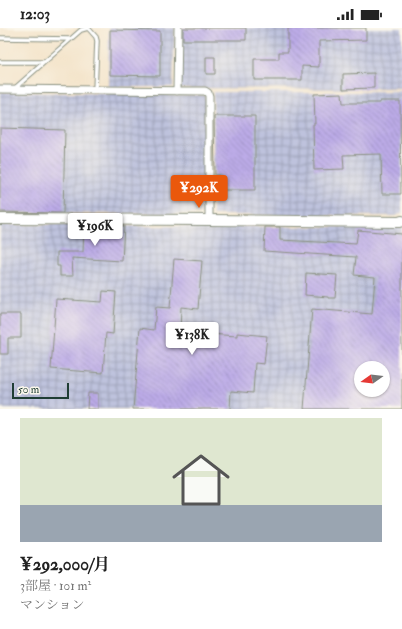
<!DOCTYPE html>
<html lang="ja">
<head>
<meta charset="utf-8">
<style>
	body { margin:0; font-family:"IM FELL Double Pica","Noto Serif JP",serif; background:#f2f2f2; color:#222; height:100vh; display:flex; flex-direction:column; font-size:15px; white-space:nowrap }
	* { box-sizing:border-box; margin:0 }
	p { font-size:13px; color:#767676 }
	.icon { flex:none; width:22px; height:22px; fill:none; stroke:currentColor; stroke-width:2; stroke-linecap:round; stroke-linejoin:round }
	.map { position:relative; height:381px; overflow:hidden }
	.drawer { display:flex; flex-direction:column; background:#fff; flex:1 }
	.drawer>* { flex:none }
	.needle { width:26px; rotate:256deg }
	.buttons { position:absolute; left:354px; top:333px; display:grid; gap:8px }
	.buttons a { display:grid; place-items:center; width:36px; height:36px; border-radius:50%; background:#fff; box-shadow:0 1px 3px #0004; font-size:20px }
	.scale { position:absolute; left:12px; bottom:10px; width:57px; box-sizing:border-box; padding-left:4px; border:2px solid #1f3d34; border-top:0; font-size:11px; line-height:14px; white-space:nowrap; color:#1f3d34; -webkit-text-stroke:3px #fbf7ec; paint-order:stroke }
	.price { position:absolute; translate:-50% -34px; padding:0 9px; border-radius:4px; background:#fff; color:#222; font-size:13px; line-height:26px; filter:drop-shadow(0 1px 2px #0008) }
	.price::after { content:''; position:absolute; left:50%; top:24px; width:12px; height:9px; margin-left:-6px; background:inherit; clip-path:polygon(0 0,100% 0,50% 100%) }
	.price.current { background:#ea580c; color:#fff }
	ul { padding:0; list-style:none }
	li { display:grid; align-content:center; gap:8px; height:212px; padding:0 20px }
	li span { display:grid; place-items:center; height:124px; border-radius:0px; color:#555 }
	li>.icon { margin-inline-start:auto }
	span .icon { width:72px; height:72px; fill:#fffc; stroke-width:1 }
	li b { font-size:17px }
	.status { display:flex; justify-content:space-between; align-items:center; height:28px; padding:0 20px; background:#fff; direction:ltr }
	.status svg { height:11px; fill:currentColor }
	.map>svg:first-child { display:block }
	.industrial { fill:url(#industrial-grid); fill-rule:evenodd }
	.building { fill:url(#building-back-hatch); fill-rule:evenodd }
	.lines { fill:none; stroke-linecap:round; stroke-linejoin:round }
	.lane-casing { stroke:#8a9180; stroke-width:5.5 }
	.street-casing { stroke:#8a9180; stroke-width:9 }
	.secondary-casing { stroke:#8a9180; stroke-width:12 }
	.lane { stroke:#fff; stroke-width:3.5 }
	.street { stroke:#fff; stroke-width:7 }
	.secondary { stroke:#fff; stroke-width:10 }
</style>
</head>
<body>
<div class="status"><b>12:03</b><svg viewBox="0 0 49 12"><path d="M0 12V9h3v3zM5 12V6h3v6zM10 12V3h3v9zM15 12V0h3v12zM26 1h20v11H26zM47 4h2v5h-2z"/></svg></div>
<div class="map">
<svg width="402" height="381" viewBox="0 0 402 381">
	<defs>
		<pattern id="industrial-grid" width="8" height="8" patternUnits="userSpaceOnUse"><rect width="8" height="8" fill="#bec2dd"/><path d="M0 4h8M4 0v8" fill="none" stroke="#9a9fb4"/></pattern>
		<pattern id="building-back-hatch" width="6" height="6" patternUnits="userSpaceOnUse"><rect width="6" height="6" fill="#bcabe7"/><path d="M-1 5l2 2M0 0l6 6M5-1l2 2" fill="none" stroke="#988cbc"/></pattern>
	</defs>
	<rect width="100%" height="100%" fill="#fbf7ec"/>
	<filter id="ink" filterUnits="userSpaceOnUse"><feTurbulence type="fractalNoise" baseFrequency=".025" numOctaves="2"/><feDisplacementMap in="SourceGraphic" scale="8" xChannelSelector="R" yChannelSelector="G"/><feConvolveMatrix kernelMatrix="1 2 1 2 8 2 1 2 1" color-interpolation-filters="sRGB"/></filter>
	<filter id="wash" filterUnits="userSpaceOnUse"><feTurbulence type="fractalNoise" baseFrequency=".012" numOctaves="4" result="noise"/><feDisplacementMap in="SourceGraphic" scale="16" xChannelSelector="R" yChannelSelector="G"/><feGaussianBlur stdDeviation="0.9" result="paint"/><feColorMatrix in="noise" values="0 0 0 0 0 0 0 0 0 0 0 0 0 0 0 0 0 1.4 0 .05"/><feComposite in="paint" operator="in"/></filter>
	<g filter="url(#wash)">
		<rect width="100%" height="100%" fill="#f4e5cc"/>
		<path class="industrial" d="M109 0H175L173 59H108Z
			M181 0H402V61L180 60Z
			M0 64 205 67V186L0 185Z
			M213 64H402V185L396 188 213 187Z
			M84 196 124 198 402 199V381H0V197ZM361 340H383V362H361Z"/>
		<g id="blocks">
			<path class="building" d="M183 0H246V12H183Z
				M288 0H366V12L319 13V39L302 38V52H254V31H279V24H288Z
				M110 2 160 3V48L110 47Z
				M206 29H215V46H206Z
				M374 45V60L343 61V46Z
				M342 65 343 75H380V73H400L401 166H382L381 126 343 127 344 141 314 142 313 96H315L314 66Z
				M214 88H255V162H221L220 147H215Z
				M0 100 65 102 63 185 0 184Z
				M84 198H124L122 233 72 230 73 248H60V238H57V224H83Z
				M265 199H280V212L356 216 358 202 402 206V381H304L312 281 372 286 375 249 354 247 356 229 264 223ZM361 340H383V362H361Z
				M174 231 202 233 198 281 181 279 180 304 237 308V305L267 308 264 336 255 335 253 365 231 363 230 381H133L140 300 154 302 156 279 170 280Z
				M306 245 337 247 335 270H328V269L305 267Z
				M103 263 116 264 113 306 106 305 103 345 51 341 56 271 102 274Z
				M0 286H21V310H8V326H0Z
				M88 365H98V381H87Z"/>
		</g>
	</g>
	<g filter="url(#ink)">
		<use href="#blocks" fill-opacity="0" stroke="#8a9180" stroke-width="1"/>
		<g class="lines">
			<defs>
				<path id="lane" d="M0 10 70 11
					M0 34H44
					M15 60 81 2 88 0 96 9 97 13 95 62"/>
				<path id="street" d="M0 61 205 63 208 65 209 68V192
					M177 63 178 0"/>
				<path id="secondary" d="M0 191 209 192 399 194 402 193"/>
			</defs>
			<use href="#lane" class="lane-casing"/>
			<use href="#street" class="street-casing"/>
			<use href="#secondary" class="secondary-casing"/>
			<use href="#lane" class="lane"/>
			<use href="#street" class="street"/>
			<use href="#secondary" class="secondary"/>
		</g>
	</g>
</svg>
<div class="buttons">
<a><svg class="needle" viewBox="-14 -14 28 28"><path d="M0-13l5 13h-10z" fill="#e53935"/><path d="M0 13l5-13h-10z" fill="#767676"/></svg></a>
</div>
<div class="scale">50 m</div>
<b class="price current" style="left:199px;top:181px">¥292K</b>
<b class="price" style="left:95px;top:219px">¥196K</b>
<b class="price" style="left:192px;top:328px">¥138K</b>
</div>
<section class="drawer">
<ul>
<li><span style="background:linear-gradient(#dfe7d0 70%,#9aa5b1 0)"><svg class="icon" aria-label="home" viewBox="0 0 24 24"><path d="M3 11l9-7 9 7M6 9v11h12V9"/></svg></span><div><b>¥292,000/月</b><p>3部屋 · 101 m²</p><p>マンション</p></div></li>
</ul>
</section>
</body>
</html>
